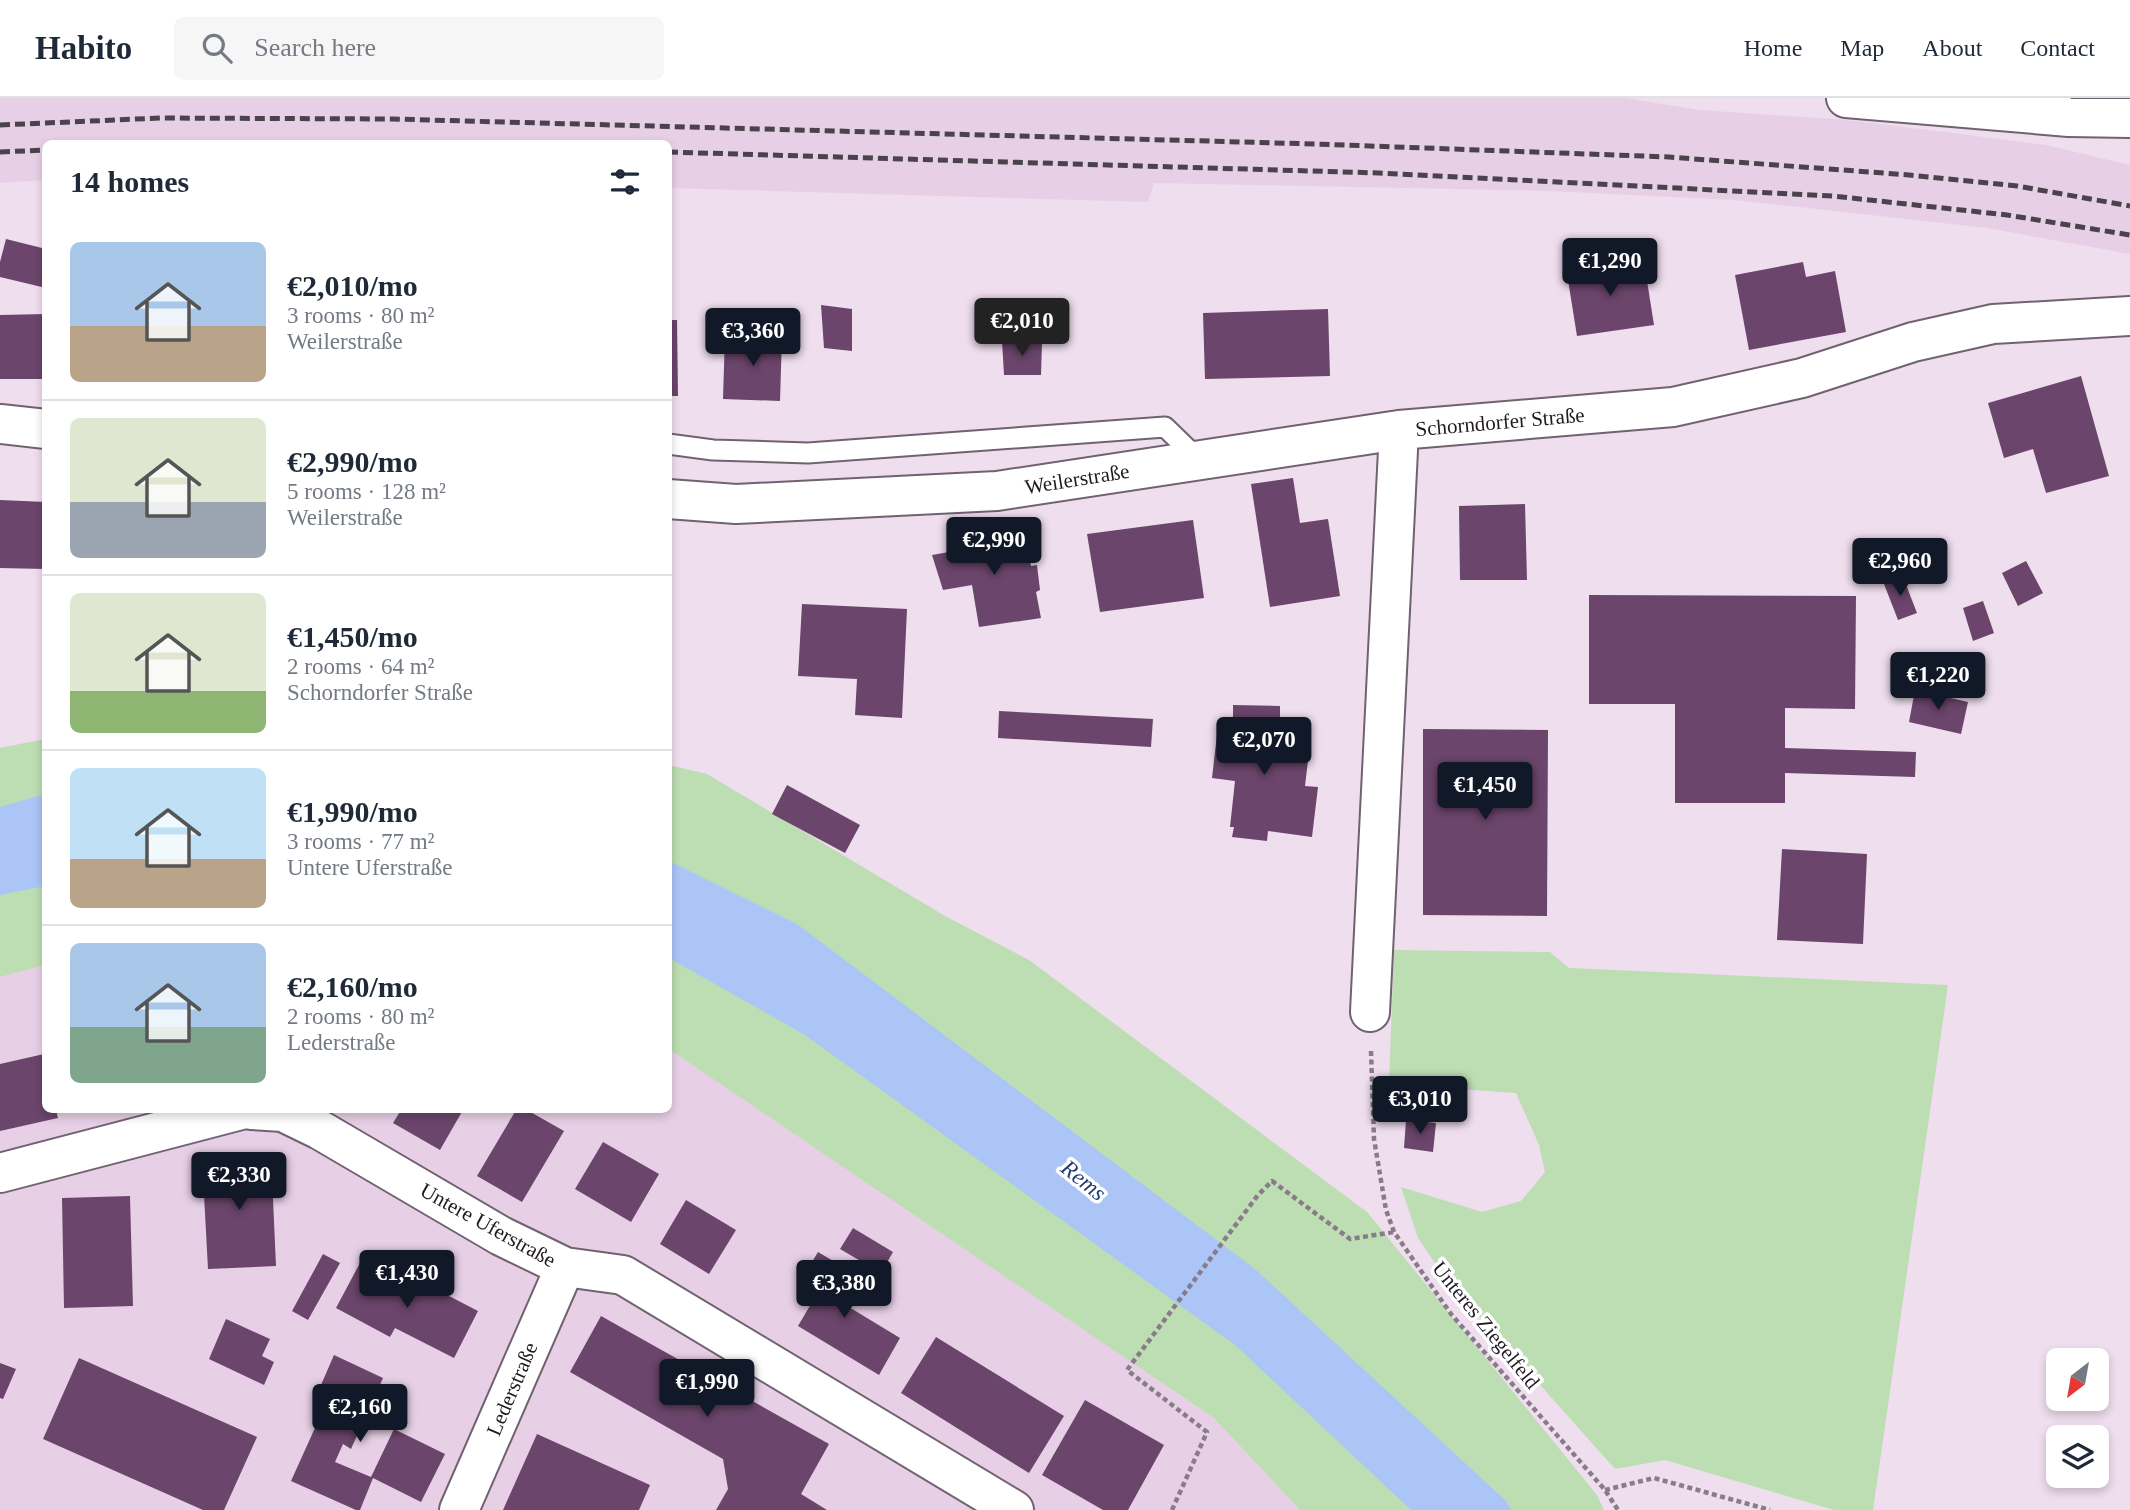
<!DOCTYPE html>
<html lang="en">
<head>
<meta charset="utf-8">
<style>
	body { margin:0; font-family:Georgia,serif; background:#f6f6f7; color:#1f2937; height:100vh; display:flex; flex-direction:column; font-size:26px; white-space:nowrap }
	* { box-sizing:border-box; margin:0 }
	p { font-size:23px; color:#747a83 }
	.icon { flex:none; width:38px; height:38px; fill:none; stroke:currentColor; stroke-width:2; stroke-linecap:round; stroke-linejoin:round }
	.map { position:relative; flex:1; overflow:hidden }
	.side { position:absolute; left:42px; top:42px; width:630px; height:973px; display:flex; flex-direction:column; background:#fff; border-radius:10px; box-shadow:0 4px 10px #0003 }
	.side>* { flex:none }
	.needle { width:46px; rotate:211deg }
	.buttons { position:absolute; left:2046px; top:1250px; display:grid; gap:14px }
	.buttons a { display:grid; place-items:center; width:63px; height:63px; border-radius:10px; background:#fff; box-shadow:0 4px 10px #0003; font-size:35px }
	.price { position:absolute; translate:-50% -60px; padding:0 16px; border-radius:7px; background:#111827; color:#fff; font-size:23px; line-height:46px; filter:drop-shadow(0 2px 4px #0008) }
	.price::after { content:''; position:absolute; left:50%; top:42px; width:21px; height:16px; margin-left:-10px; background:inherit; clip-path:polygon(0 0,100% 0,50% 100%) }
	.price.current { background:#222; color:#fff }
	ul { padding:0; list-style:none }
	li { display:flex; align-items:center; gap:21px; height:175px; padding:0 28px }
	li+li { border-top:2px solid #e0e1e3 }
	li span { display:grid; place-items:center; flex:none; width:196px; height:140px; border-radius:10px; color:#555 }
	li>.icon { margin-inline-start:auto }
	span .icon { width:84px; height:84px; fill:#fffc; stroke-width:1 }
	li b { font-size:30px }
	h2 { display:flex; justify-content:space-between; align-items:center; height:84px; padding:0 28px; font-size:30px }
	header { display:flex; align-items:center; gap:42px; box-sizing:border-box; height:98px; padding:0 35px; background:#fff; border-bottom:2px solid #e0e1e3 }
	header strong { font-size:33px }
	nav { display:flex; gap:38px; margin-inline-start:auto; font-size:24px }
	.search { width:490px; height:63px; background:#f6f6f7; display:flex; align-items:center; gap:18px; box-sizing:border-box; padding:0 24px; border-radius:10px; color:#747a83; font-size:26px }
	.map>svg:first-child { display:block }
	.built { fill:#e7d0e6 }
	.green { fill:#bdddb2 }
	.water { fill:#acc5f7 }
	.building { fill:#6b456b }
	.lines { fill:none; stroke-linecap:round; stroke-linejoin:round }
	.service-casing { stroke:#706270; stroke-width:23 }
	.minor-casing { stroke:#706270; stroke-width:42 }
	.tertiary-casing { stroke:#706270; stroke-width:42 }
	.path { stroke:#877c87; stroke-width:4.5; stroke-dasharray:5 3.5; stroke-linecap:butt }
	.service { stroke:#fff; stroke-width:19 }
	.minor { stroke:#fff; stroke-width:38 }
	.tertiary { stroke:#fff; stroke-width:38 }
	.rail { stroke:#4b434b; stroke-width:5; stroke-dasharray:10 5; stroke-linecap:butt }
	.labels { text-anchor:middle; stroke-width:7; stroke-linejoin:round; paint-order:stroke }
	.street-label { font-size:21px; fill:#201a20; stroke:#fff }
	.water-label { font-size:23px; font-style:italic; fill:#213c76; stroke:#fff }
</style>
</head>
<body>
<header>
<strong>Habito</strong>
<div class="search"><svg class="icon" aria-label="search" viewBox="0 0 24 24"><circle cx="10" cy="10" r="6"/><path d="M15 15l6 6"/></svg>Search here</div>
<nav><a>Home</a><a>Map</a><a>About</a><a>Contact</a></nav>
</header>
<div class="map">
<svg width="2130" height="1412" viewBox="0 0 2130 1412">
	<rect width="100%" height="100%" fill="#efdeee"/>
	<path class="built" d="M0 0H1625L1700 12 1847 22 1962 36 2046 47 2130 67V156L1987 130 1734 102 1549 93 1154 85 1148 104 669 90 668 46H46L45 82 0 85Z
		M45 867 46 1012H668L669 950 1214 1320 1300 1412H0V879Z"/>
	<path class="green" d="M45 641V867L0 879V650Z
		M669 667 707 676 945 818 1029 862 1367 1114 1597 1397 1604 1412H1300L1214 1320 669 951Z
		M1394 852 1550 854 1569 870 1948 887 1873 1412H1834L1665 1362 1615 1371 1445 1180 1418 1140 1401 1089 1482 1114 1521 1103 1545 1074 1539 1047 1516 995 1389 986Z"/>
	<path class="water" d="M45 696V788L0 797V709Z
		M669 763 797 826 1255 1171 1506 1403 1511 1412H1411L1235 1247 805 937 669 860Z"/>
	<path class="building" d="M6 141 46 151V190L0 179V164Z
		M1618 156 1621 174 1645 170 1654 227 1577 238 1568 182 1591 179 1588 161Z
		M1803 164 1806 179 1835 173 1846 234 1749 252 1735 177Z
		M821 207 852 211V253L824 250Z
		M1328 211 1330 278 1205 281 1203 215Z
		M46 216V281H0V217Z
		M668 222H677L678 298H668Z
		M725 237 782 238 780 303 723 301Z
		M1002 243 1042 244 1041 277H1004Z
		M2081 278 2109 378 2046 395 2033 351 2004 360 1988 305Z
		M1293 380 1300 425 1328 421 1340 498 1270 509 1251 386Z
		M0 402 46 404V471L0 470Z
		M1525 406 1527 482H1460L1459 408Z
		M1193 422 1204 500 1100 514 1087 436Z
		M1025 433 1031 468 1037 467 1040 492 1036 494 1041 520 979 529 972 487 943 492 932 457 966 451 965 442Z
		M2026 463 2043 495 2018 508 2002 475Z
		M1903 479 1917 515 1898 522 1884 486Z
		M1589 497 1856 498 1855 611 1785 610V650L1916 654 1915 679 1785 675V705H1675V606H1589Z
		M1983 503 1994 535 1973 543 1963 510Z
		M802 506 907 511 902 620 855 617 857 581 798 578Z
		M1915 592 1968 604 1961 636 1909 624Z
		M1233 607 1280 608V632L1272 631 1270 649 1309 654 1305 688 1318 689 1312 739 1268 733 1267 743 1232 739 1234 729H1230L1235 683 1212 680 1218 628H1233Z
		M999 613 1153 621 1151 649 998 640Z
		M1423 631 1548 632 1547 818 1423 817Z
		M787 687 860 727 845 755 772 716Z
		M1782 751 1867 756 1863 846 1777 842Z
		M44 956 46 1012H56L58 1020 0 1033V966Z
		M401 1012H463L440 1052 393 1025Z
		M516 1012H527L564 1033 522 1104 477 1078Z
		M1406 1022 1436 1025 1433 1054 1404 1050Z
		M603 1044 659 1076 631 1124 575 1091Z
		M271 1057 276 1168 208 1171 202 1060Z
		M130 1098 133 1208 64 1210 62 1100Z
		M686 1102 736 1132 709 1176 660 1146Z
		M853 1130 893 1154 881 1175 840 1151Z
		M818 1154 835 1164 830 1174 849 1186 839 1203 900 1240 879 1277 798 1228 818 1194 800 1184Z
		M323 1156 340 1165 308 1222 292 1213Z
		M361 1163 415 1192 420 1183 478 1213 454 1260 395 1230 390 1239 336 1210Z
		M601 1218 829 1346 801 1396 827 1412H716L728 1391 723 1361 570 1274Z
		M226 1221 270 1241 262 1258 274 1264 264 1287 209 1261Z
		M936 1239 1064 1318 1029 1375 901 1295Z
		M334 1257 383 1280 351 1351 343 1346 335 1364 371 1379 394 1331 445 1356 421 1404 373 1380 360 1412H356L291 1383 328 1301 317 1296Z
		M79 1260 257 1339 224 1412H203L43 1341Z
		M0 1265 16 1271 3 1301 0 1300Z
		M1085 1302 1164 1347 1128 1412H1103L1042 1377Z
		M537 1336 650 1387 639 1412H503Z"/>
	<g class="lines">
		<defs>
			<path id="service" d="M668 346 713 352 808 355 1165 329 1199 362"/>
			<path id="minor" d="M0 326 46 331
				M668 401 736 406 997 393 1399 332 1673 309 1802 280 1913 244 1993 226 2130 218
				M1370 914 1399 332
				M251 1012 283 1014 320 1032 501 1138 565 1169 623 1177 1014 1412
				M0 1075 241 1012
				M459 1412 565 1169"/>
			<path id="tertiary" d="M1846 0 2069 19 2130 20"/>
		</defs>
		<use href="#service" class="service-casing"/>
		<use href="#minor" class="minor-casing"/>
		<use href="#tertiary" class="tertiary-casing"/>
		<path class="path" d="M1371 953 1374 1041 1386 1112 1394 1134 1451 1216 1605 1392 1618 1412
			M1605 1392 1654 1380 1770 1412
			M1172 1412 1207 1334 1127 1272 1258 1097 1272 1083 1350 1141 1394 1134"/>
		<use href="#service" class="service"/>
		<use href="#minor" class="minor"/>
		<use href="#tertiary" class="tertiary"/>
		<path class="rail" d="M0 27 160 20 392 21 1316 46 1669 59 1909 77 2017 88 2130 108
			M0 54 46 52
			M668 54 1379 75 1833 98 2007 117 2130 137"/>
	</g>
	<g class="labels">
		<g class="street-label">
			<text transform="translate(1500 324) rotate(-5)" y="7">Schorndorfer Straße</text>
			<text transform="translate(1077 381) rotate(-9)" y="7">Weilerstraße</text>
			<text transform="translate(488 1127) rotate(29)" y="7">Untere Uferstraße</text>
			<text transform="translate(1486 1227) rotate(51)" y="7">Unteres Ziegelfeld</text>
			<text transform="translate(512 1291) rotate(-67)" y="7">Lederstraße</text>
		</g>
		<g class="water-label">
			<text transform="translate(1084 1082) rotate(39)" y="8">Rems</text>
		</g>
	</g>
</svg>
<div class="buttons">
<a><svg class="needle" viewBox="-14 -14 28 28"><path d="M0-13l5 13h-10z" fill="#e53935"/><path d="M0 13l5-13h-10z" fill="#747a83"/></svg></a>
<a><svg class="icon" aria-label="layers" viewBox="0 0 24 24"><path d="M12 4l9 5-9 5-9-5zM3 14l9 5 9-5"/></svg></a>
</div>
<b class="price" style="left:1610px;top:200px">€1,290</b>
<b class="price current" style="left:1022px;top:260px">€2,010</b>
<b class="price" style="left:753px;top:270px">€3,360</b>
<b class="price" style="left:994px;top:479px">€2,990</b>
<b class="price" style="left:1900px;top:500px">€2,960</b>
<b class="price" style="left:1938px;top:614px">€1,220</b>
<b class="price" style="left:1264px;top:679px">€2,070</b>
<b class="price" style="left:1485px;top:724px">€1,450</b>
<b class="price" style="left:1420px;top:1038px">€3,010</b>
<b class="price" style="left:239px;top:1114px">€2,330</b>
<b class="price" style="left:407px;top:1212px">€1,430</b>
<b class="price" style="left:844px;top:1222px">€3,380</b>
<b class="price" style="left:707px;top:1321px">€1,990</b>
<b class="price" style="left:360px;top:1346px">€2,160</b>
<section class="side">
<h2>14 homes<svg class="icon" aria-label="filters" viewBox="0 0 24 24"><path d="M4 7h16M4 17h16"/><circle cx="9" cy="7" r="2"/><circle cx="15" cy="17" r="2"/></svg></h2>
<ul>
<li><span style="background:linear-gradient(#a9c7e8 60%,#b9a48a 0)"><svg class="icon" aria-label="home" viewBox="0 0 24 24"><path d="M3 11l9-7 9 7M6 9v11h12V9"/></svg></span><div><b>€2,010/mo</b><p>3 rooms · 80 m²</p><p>Weilerstraße</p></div></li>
<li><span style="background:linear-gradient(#dfe7d0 60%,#9aa5b1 0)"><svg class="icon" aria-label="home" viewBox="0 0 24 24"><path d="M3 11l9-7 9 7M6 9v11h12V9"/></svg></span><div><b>€2,990/mo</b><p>5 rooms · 128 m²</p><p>Weilerstraße</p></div></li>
<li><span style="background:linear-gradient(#dfe7d0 70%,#8fb573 0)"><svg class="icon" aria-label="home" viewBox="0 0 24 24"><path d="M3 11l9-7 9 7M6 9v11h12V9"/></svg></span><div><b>€1,450/mo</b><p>2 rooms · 64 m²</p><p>Schorndorfer Straße</p></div></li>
<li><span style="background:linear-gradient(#bfe0f5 65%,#b9a48a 0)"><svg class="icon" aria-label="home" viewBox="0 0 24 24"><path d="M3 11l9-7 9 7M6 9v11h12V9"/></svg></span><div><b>€1,990/mo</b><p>3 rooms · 77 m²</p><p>Untere Uferstraße</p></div></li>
<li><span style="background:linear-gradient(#a9c7e8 60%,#7fa58c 0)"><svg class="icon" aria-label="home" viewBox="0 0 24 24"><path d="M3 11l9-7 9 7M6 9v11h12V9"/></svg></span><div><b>€2,160/mo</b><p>2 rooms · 80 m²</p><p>Lederstraße</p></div></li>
</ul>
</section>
</div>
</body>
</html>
